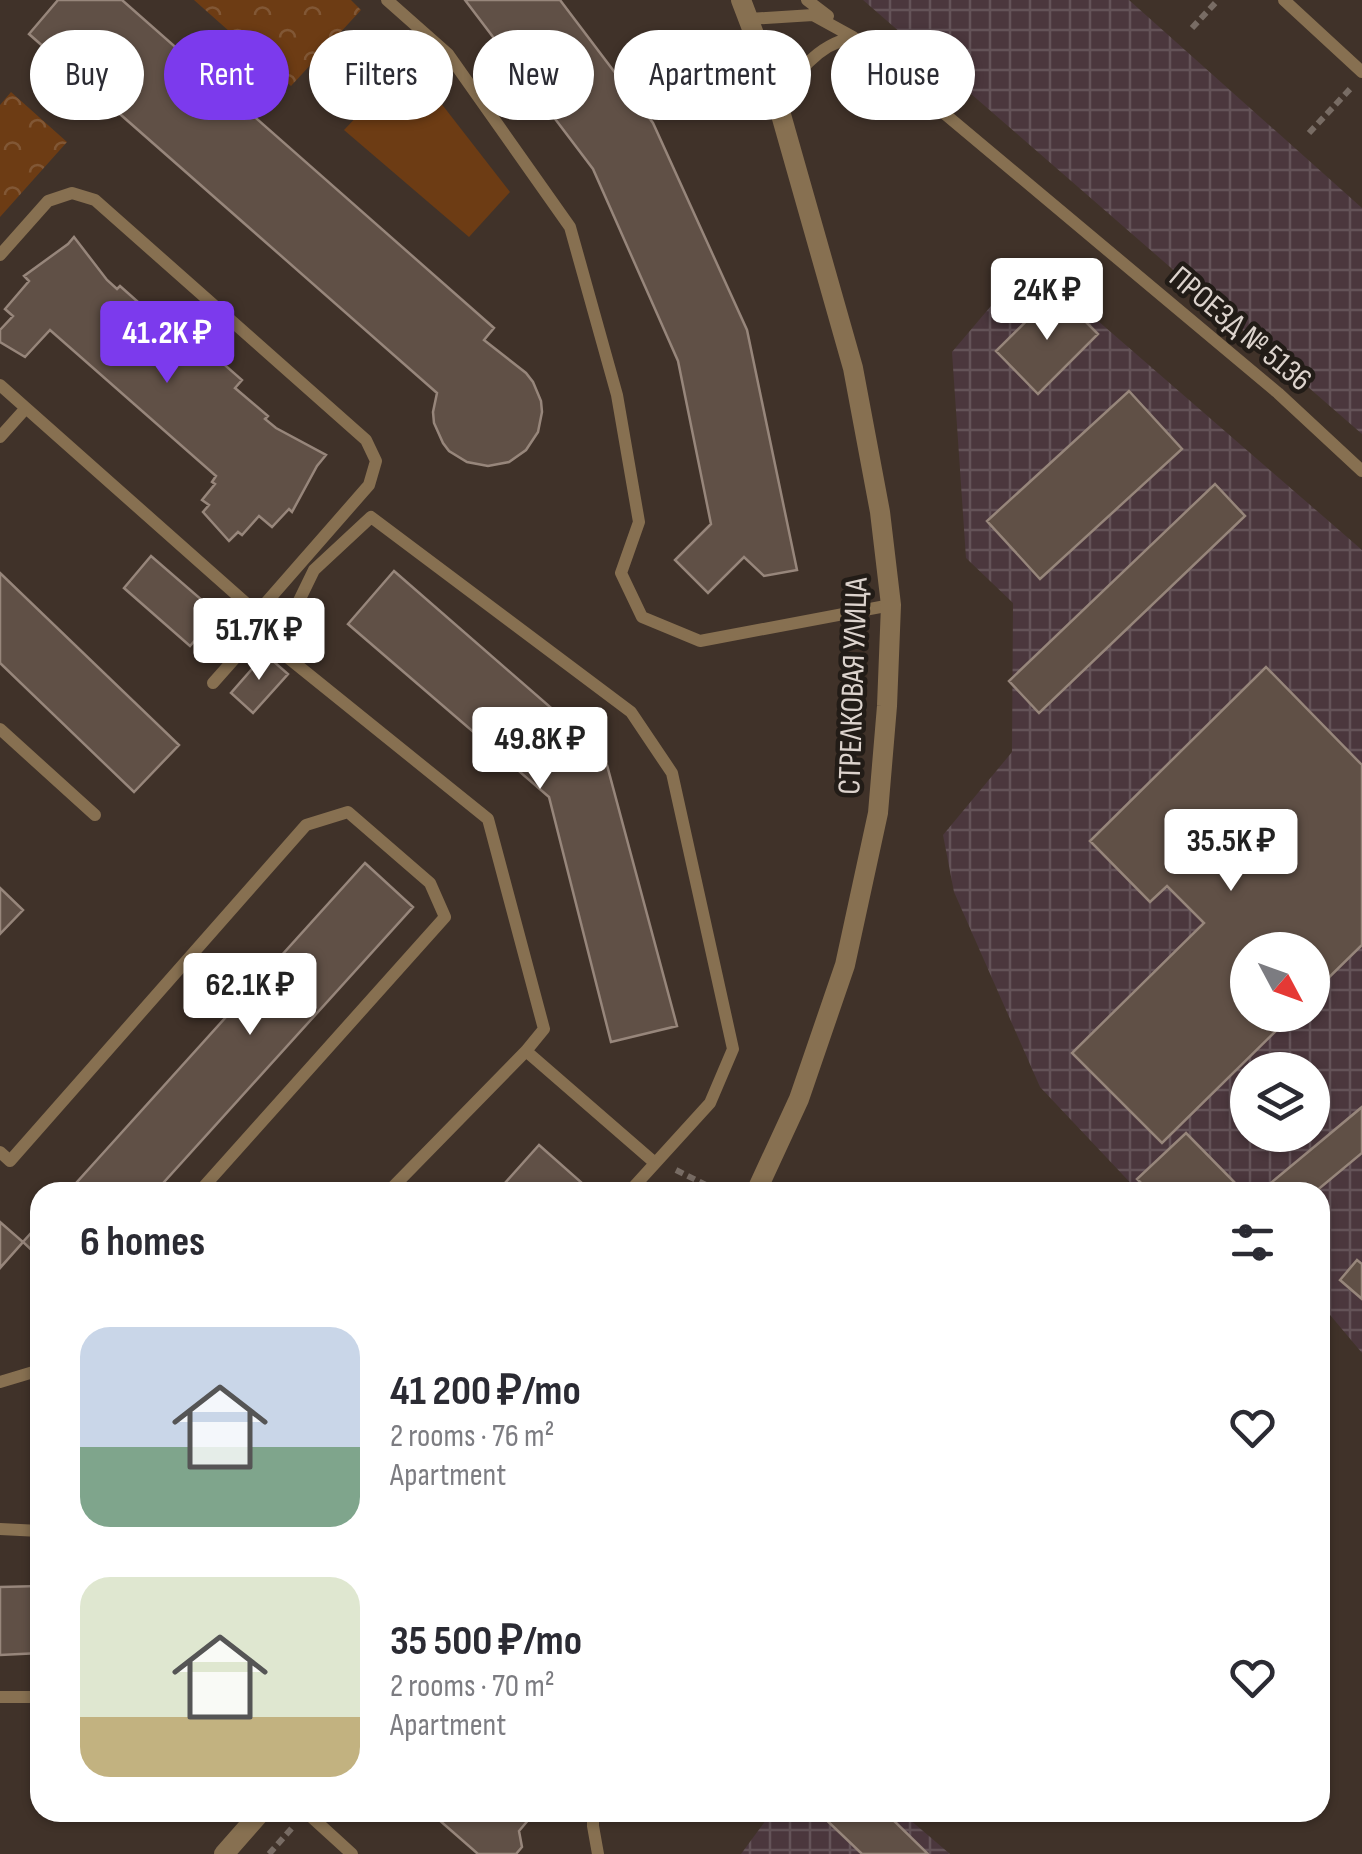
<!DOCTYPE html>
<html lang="en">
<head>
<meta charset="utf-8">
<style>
	body { margin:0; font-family:"Sofia Sans Condensed",sans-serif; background:#f2f2f3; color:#2b2b33; height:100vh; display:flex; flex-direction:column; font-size:38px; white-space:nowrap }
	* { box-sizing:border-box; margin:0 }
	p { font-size:32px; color:#7c7c81 }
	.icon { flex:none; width:55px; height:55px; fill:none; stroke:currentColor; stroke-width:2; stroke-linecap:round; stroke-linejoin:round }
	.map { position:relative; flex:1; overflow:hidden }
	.drawer { position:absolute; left:30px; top:1182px; width:1300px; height:640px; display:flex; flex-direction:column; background:#fff; border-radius:30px; box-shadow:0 2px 8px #0004 }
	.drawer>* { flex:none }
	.hud { position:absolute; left:30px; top:30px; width:1302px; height:90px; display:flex; gap:20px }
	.needle { width:65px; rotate:131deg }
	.tools { position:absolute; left:1230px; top:932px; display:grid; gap:20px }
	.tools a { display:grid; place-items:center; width:100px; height:100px; border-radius:50%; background:#fff; box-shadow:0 2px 8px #0004; font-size:50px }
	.price { position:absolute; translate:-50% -85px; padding:0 22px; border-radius:10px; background:#fff; color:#222; font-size:32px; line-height:65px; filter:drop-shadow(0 2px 5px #0008) }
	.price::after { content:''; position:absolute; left:50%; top:60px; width:30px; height:22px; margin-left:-15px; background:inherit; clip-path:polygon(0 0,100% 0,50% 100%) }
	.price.current { background:#7c3aed; color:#fff }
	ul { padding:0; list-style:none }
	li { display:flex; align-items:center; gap:30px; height:250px; padding:0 50px }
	li span { display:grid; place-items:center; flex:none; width:280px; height:200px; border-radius:30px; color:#555 }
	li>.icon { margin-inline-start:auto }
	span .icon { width:120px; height:120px; fill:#fffc; stroke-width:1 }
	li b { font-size:42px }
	h2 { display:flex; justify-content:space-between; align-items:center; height:120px; padding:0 50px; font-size:42px }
	.chip { padding:0 35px; border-radius:45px; background:#fff; box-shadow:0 2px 8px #0004; font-size:35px; line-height:90px }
	.chip.current { background:#7c3aed; color:#fff }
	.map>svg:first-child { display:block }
	.industrial { fill:url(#industrial-grid); fill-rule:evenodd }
	.park { fill:url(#park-crowns) }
	.pitch { fill:#6d3c14 }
	.building { fill:#605046; stroke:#97867b; stroke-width:2.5 }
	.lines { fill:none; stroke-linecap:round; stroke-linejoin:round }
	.path { stroke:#786c64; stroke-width:6; stroke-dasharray:8 5; stroke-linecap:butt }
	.service { stroke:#877051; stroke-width:12 }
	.minor { stroke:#877051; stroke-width:20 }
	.labels { text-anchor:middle; stroke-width:9; stroke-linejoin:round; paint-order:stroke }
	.street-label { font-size:32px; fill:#dcd3cd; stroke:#221c17 }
</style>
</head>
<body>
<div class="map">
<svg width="1362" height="1854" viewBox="0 0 1362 1854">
	<defs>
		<pattern id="industrial-grid" width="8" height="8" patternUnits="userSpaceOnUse" patternTransform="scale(2.5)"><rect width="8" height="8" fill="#4b373d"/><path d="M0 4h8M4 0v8" fill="none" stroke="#645358"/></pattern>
		<pattern id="park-crowns" width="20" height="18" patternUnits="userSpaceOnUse" patternTransform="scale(2.5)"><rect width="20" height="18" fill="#6d3c14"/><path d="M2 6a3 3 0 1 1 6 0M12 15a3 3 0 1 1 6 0" fill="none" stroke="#815735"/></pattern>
	</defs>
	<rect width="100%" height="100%" fill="#403229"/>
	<path class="industrial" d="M863 0H1129L1362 208V434Z
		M1029 261 1362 550V1353L1320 1303V1192H1139L1040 1087 954 892 943 835 1012 752 1013 603 966 558 952 352ZM1248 950H1312V1015H1248ZM1248 1070H1312V1135H1248Z
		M772 1812 902 1813 950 1854H741Z"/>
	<path class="park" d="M194 0H351L361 10 291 86Z
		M11 92 67 142 0 217V105Z"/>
	<path class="pitch" d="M409 62 510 192 469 237 344 130Z"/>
	<path class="building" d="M58 0H122L494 328 484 340 526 373 533 382 541 401 542 412 538 432 526 450 509 462 488 466 467 462 449 451 443 443 434 423 433 412 437 393 29 34Z
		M465 0H560L653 123 747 330 797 570 764 576 744 557 708 593 675 560 711 524 678 361 593 169Z
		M74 237 107 280 117 289 120 286 156 318 163 311 242 380 235 388 268 416 265 419 276 428 326 455 317 466 292 512 289 509 272 527 259 516 242 535 238 532 229 541 203 512 209 505 202 500 215 484 212 482 216 476 50 330 25 357 0 342V330L13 316 5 309 29 281 24 276 68 244Z
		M1056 292 1098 334 1038 394 996 351Z
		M1129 391 1182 449 1040 579 987 521Z
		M1215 484 1245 516 1039 713 1009 681Z
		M151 556 218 614 190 646 124 588Z
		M394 571 604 754 677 1026 611 1042 549 797 348 624Z
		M0 573 179 745 134 792 0 663Z
		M265 654 288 674 253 713 231 693Z
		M1266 667 1362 765V945L1312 994V950H1248V1015H1292L1162 1143 1072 1053 1204 923 1167 886 1150 902 1090 841Z
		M365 863 413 907 155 1192H68Z
		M0 888 23 910 0 934Z
		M1362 1107V1153L1315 1192H1270L1266 1187Z
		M1186 1133 1244 1192H1150L1137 1179Z
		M539 1145 582 1183 574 1192H497Z
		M0 1222 23 1242 0 1268Z
		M40 1223V1258L23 1242Z
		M1357 1260 1362 1264V1299L1340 1280Z
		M40 1586V1653L0 1655V1587Z
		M430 1812H535L519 1831 522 1847 516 1854H478Z
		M818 1812H885L928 1854H862Z"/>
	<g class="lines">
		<path class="path" d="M1192 28 1218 0
			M1309 133 1351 88
			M676 1170 720 1192
			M269 1854 292 1828"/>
		<path class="service" d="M387 0 448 54 570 227 617 395 639 522 621 573 642 617 700 641 891 605
			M807 0 828 16
			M1284 0 1362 72
			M749 19 813 15 853 37 1278 393 1362 471
			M778 105C797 73 815 46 853 37
			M0 255 48 201 72 193 95 200 366 440 376 461 369 485 257 613 0 385
			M0 437 26 408
			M213 683 252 639 257 613
			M0 729 95 815
			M526 1051 655 1163
			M0 1152 10 1161 306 825 348 812 430 883 445 917 199 1192
			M388 1192 526 1051 544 1029 488 819 276 648 314 570 371 517 631 712 672 773 733 1049 710 1103 629 1192
			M0 1382 40 1370
			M0 1529 40 1531
			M0 1697H40
			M306 1812 352 1854
			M593 1812V1826L598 1854"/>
		<path class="minor" d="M741 0 770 76 853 368 880 512 891 605 887 706 878 813 845 965 799 1099 756 1192
			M224 1854 261 1812"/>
	</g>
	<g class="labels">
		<g class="street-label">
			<text transform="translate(1241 328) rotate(40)" y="11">ПРОЕЗД № 5136</text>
			<text transform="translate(852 686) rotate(-88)" y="11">СТРЕЛКОВАЯ УЛИЦА</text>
		</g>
	</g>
</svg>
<div class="tools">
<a><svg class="needle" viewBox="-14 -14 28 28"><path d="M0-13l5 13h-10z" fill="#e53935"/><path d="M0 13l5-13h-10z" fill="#7c7c81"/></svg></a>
<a><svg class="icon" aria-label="layers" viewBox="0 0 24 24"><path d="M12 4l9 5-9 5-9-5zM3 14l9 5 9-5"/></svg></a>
</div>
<b class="price" style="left:1047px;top:343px">24K ₽</b>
<b class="price current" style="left:167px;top:386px">41.2K ₽</b>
<b class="price" style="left:259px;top:683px">51.7K ₽</b>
<b class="price" style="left:540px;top:792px">49.8K ₽</b>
<b class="price" style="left:1231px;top:894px">35.5K ₽</b>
<b class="price" style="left:250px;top:1038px">62.1K ₽</b>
<div class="hud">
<a class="chip">Buy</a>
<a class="chip current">Rent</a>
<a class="chip">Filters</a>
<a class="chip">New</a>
<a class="chip">Apartment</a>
<a class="chip">House</a>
</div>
<section class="drawer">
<h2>6 homes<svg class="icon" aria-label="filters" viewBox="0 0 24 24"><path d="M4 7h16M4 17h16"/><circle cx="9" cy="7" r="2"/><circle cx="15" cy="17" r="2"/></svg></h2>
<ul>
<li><span style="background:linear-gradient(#c9d6e8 60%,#7fa58c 0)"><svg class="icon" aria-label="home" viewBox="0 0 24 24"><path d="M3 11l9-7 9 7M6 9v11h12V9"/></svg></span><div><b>41 200 ₽/mo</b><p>2 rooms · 76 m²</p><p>Apartment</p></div><svg class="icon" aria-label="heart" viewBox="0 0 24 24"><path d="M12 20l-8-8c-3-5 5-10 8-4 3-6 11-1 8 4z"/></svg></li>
<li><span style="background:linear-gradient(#dfe7d0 70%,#c2b280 0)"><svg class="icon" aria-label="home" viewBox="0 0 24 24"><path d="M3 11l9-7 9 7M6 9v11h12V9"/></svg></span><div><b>35 500 ₽/mo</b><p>2 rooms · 70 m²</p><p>Apartment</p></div><svg class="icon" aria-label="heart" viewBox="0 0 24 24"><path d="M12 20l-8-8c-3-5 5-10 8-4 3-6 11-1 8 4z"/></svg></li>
</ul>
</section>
</div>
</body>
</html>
